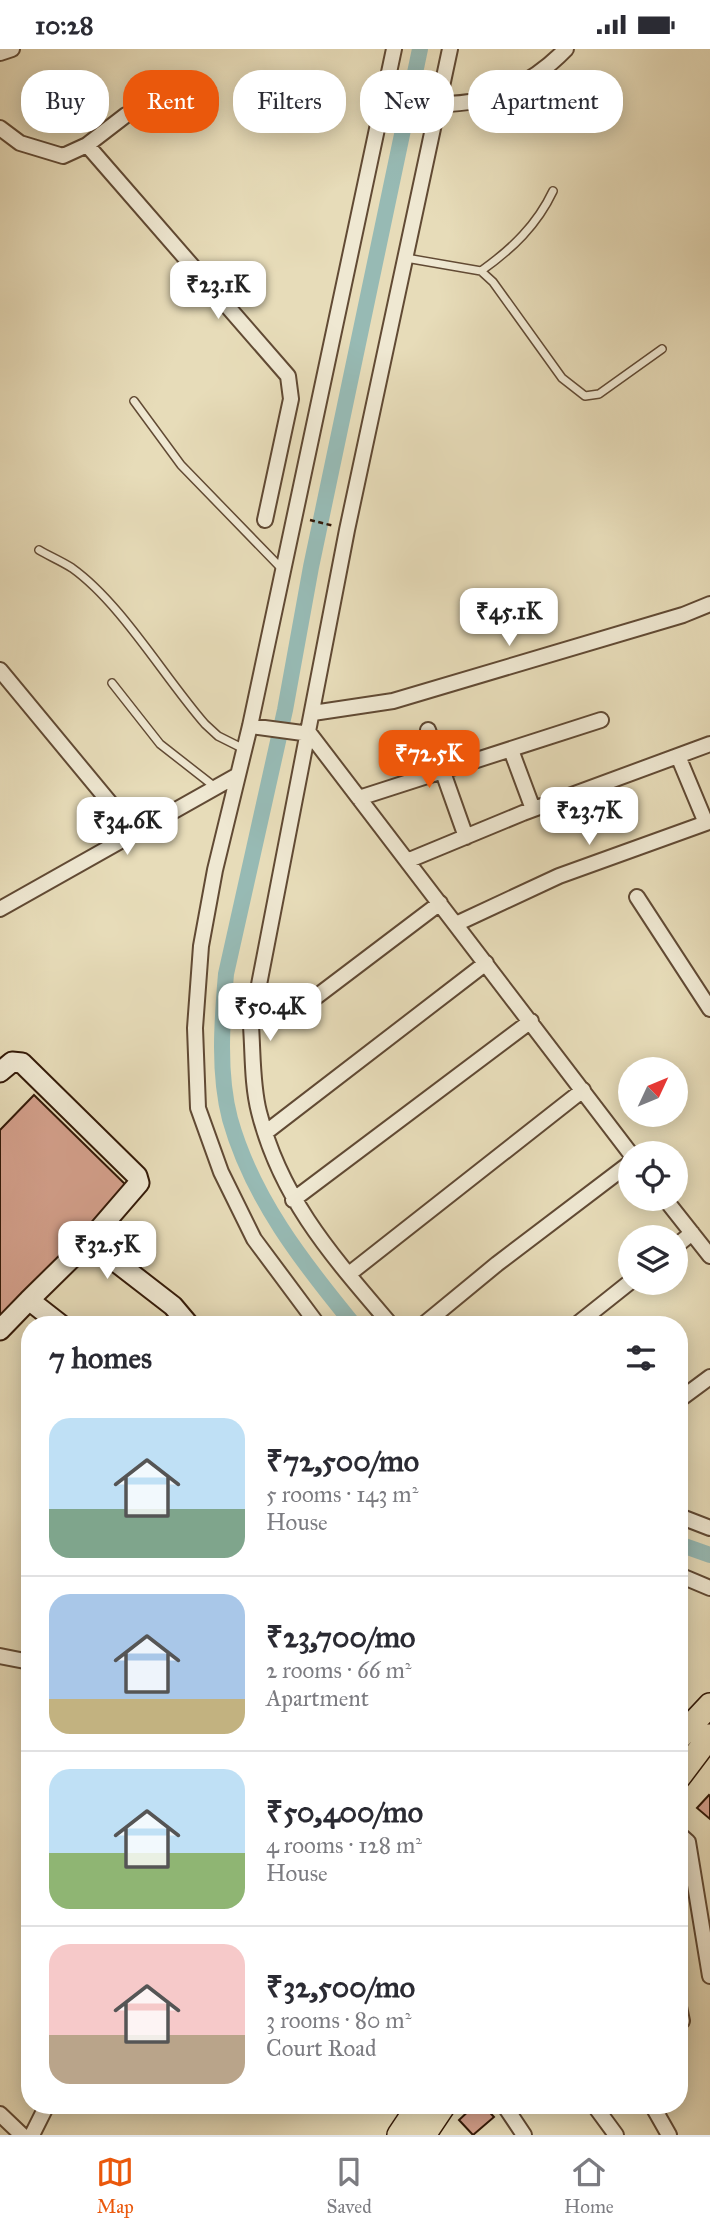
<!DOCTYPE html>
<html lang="en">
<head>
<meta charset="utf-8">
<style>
	body { margin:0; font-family:"IM FELL Great Primer",serif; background:#f2f2f3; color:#2b2b33; height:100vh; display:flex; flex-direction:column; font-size:26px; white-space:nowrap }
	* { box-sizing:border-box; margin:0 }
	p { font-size:23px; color:#7c7c81 }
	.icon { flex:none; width:38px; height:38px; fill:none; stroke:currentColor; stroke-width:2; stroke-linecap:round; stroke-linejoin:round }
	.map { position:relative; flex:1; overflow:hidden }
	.details { position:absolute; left:21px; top:1267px; width:667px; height:798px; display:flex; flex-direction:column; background:#fff; border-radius:28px; box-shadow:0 4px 18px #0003 }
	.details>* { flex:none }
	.hud { position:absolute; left:21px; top:21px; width:668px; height:63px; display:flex; gap:14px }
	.needle { width:46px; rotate:46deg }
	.fabs { position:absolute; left:618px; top:1008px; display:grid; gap:14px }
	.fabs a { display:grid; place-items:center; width:70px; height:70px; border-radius:50%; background:#fff; box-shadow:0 4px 18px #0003; font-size:35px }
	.price { position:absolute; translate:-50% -60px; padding:0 16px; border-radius:14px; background:#fff; color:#222; font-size:23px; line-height:46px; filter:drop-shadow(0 2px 4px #0008) }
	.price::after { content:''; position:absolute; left:50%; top:42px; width:21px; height:16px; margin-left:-10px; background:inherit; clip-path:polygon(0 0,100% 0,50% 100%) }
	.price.current { background:#ea580c; color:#fff }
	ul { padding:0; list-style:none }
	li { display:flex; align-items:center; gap:21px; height:175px; padding:0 28px }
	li+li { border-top:2px solid #e1e1e2 }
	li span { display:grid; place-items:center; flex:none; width:196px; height:140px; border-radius:21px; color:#555 }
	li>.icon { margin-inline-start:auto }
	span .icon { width:84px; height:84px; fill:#fffc; stroke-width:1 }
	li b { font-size:30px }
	h2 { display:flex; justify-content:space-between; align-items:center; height:84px; padding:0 28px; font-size:30px }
	.pill { padding:0 24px; border-radius:28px; background:#fff; box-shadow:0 4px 18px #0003; font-size:24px; line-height:63px }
	.pill.current { background:#ea580c; color:#fff }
	.status { display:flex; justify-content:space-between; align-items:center; height:49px; padding:0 35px; background:#fff; direction:ltr }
	.status svg { height:19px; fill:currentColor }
	.tab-bar { display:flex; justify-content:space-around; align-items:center; height:98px; border-top:2px solid #e1e1e2; background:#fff; font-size:19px; color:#7c7c81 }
	.tab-bar a { display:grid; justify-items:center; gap:4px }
	.tab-bar .current { color:#ea580c }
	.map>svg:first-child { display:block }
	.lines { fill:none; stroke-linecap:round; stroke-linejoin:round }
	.canal { stroke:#97bab4; stroke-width:16 }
	.building { fill:#d4a08c; stroke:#341a08; stroke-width:2 }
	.lane-casing { stroke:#614a34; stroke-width:10 }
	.street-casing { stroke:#614a34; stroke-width:18 }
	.secondary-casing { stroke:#341a08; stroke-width:23 }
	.primary-casing { stroke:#341a08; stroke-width:26 }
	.path { stroke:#341a08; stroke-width:2.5; stroke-dasharray:5 3.5; stroke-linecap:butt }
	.lane { stroke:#efe8d2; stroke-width:7 }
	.street { stroke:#efe8d2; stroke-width:14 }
	.secondary { stroke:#efe8d2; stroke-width:19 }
	.primary { stroke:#e7dcb9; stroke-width:23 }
</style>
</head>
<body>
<div class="status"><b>10:28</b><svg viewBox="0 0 49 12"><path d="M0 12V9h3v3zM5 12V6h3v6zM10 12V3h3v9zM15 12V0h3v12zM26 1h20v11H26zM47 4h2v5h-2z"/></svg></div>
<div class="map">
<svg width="710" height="2086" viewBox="0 0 710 2086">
	<rect width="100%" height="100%" fill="#e7dcb9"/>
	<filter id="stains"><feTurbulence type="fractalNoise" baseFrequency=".00286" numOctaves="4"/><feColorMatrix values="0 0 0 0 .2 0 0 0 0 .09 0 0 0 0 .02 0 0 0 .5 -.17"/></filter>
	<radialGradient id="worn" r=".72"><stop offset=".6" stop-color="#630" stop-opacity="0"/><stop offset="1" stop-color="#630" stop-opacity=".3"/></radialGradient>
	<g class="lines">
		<path class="canal" d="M354 1276C303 1214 252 1149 230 1070 218 1024 222 972 226 925L285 661 311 518 420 0
			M679 1495 710 1506"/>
	</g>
	<path class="building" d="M34 1046 129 1139 0 1269V1081Z
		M709 1746 710 1747V1770L697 1759Z
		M475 2056H483L494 2068 473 2086 459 2071Z"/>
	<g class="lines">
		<defs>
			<path id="lane" d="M406 209 481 222 493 233 562 329 585 347 599 345 662 300
				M481 222C512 200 537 176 553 142
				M134 352 181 416 282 520
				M39 501C49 507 61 512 72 519 121 554 164 628 205 675L218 687 244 700
				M112 634 160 695 215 738"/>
			<path id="street" d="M0 4 12 0
				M438 55C488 56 531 36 566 0
				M0 79 20 94 63 107 87 96 126 66
				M87 96 288 327 291 350 265 471
				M0 621 135 784
				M313 664 393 652 683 566 710 555
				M250 677 310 685 630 1104
				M428 681 466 788
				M511 701 533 760
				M359 749 601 671
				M407 812 523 764 710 695
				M637 848 710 960
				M0 860 236 727
				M456 875 559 827 706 774 678 707
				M312 951 440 854
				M265 1084 486 914
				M665 1150 710 1207
				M293 1151 531 972
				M676 1197 692 1184
				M349 1225 583 1041
				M318 1276 254 1190 221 1123 198 1059 195 979 201 897 215 821 250 677 394 0
				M391 1276C334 1209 281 1151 259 1063 252 1036 253 1005 251 977L347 481 450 0
				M423 1276 497 1215 630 1114
				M576 1276 630 1233
				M679 1351 710 1328
				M679 1467 710 1479
				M679 1526 710 1539
				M0 1607 30 1613
				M679 1785 688 1793 710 1927
				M679 1958 682 1972
				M504 2056 524 2086
				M594 2056 616 2086
				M652 2056 669 2086
				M0 2065 22 2086
				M32 2086 47 2056"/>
			<path id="secondary" d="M0 1023 12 1013 22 1014 137 1127 139 1134 89 1192
				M61 1276 29 1251 89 1192 173 1257 189 1276
				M0 1281 29 1251"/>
			<path id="primary" d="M679 1689 710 1656
				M679 1728 710 1687
				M399 2086 419 2056
				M424 2086 444 2056"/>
		</defs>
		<use href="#lane" class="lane-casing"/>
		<use href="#street" class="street-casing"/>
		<use href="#secondary" class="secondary-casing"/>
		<use href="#primary" class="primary-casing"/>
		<path class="path" d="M310 471 334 477"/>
		<use href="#lane" class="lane"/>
		<use href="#street" class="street"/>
		<use href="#secondary" class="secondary"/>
		<use href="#primary" class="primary"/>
	</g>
	<rect width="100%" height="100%" filter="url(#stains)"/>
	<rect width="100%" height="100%" fill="url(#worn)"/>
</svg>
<div class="fabs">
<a><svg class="needle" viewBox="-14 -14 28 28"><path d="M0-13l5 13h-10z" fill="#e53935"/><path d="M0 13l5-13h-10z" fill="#7c7c81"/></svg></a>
<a><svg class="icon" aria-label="locate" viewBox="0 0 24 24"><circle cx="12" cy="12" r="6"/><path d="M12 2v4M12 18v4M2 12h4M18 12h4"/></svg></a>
<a><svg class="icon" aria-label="layers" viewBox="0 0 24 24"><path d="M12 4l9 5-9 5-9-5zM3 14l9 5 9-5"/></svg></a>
</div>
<b class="price" style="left:218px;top:272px">₹23.1K</b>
<b class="price" style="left:509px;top:599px">₹45.1K</b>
<b class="price current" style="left:429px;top:741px">₹72.5K</b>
<b class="price" style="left:589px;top:798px">₹23.7K</b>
<b class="price" style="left:127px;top:808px">₹34.6K</b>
<b class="price" style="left:270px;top:994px">₹50.4K</b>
<b class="price" style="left:107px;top:1232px">₹32.5K</b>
<div class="hud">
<a class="pill">Buy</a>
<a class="pill current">Rent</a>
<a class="pill">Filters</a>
<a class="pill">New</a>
<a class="pill">Apartment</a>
</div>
<section class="details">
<h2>7 homes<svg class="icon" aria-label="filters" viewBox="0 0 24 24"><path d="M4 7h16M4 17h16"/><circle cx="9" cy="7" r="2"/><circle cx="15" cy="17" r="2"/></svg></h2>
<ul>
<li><span style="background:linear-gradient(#bfe0f5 65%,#7fa58c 0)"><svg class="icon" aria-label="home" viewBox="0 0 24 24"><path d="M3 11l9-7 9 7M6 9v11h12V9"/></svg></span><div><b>₹72,500/mo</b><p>5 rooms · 143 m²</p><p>House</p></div></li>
<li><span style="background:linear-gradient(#a9c7e8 75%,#c2b280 0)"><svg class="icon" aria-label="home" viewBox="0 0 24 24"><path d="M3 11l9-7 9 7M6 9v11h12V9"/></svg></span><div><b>₹23,700/mo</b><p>2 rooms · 66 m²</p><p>Apartment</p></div></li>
<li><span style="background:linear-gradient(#bfe0f5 60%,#8fb573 0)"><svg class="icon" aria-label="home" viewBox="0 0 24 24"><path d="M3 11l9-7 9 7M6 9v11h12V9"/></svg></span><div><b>₹50,400/mo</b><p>4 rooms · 128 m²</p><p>House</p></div></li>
<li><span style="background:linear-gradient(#f6c9c9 65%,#b9a48a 0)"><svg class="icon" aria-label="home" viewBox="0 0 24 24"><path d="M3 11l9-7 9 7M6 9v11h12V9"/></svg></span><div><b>₹32,500/mo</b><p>3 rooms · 80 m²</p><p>Court Road</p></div></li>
</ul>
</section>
</div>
<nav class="tab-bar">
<a class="current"><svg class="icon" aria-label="map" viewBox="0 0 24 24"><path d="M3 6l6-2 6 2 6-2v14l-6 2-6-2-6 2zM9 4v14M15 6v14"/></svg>Map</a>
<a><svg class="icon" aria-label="saved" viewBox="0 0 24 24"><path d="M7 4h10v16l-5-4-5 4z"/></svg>Saved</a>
<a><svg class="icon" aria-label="home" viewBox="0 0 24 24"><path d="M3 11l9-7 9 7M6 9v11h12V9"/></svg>Home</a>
</nav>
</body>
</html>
